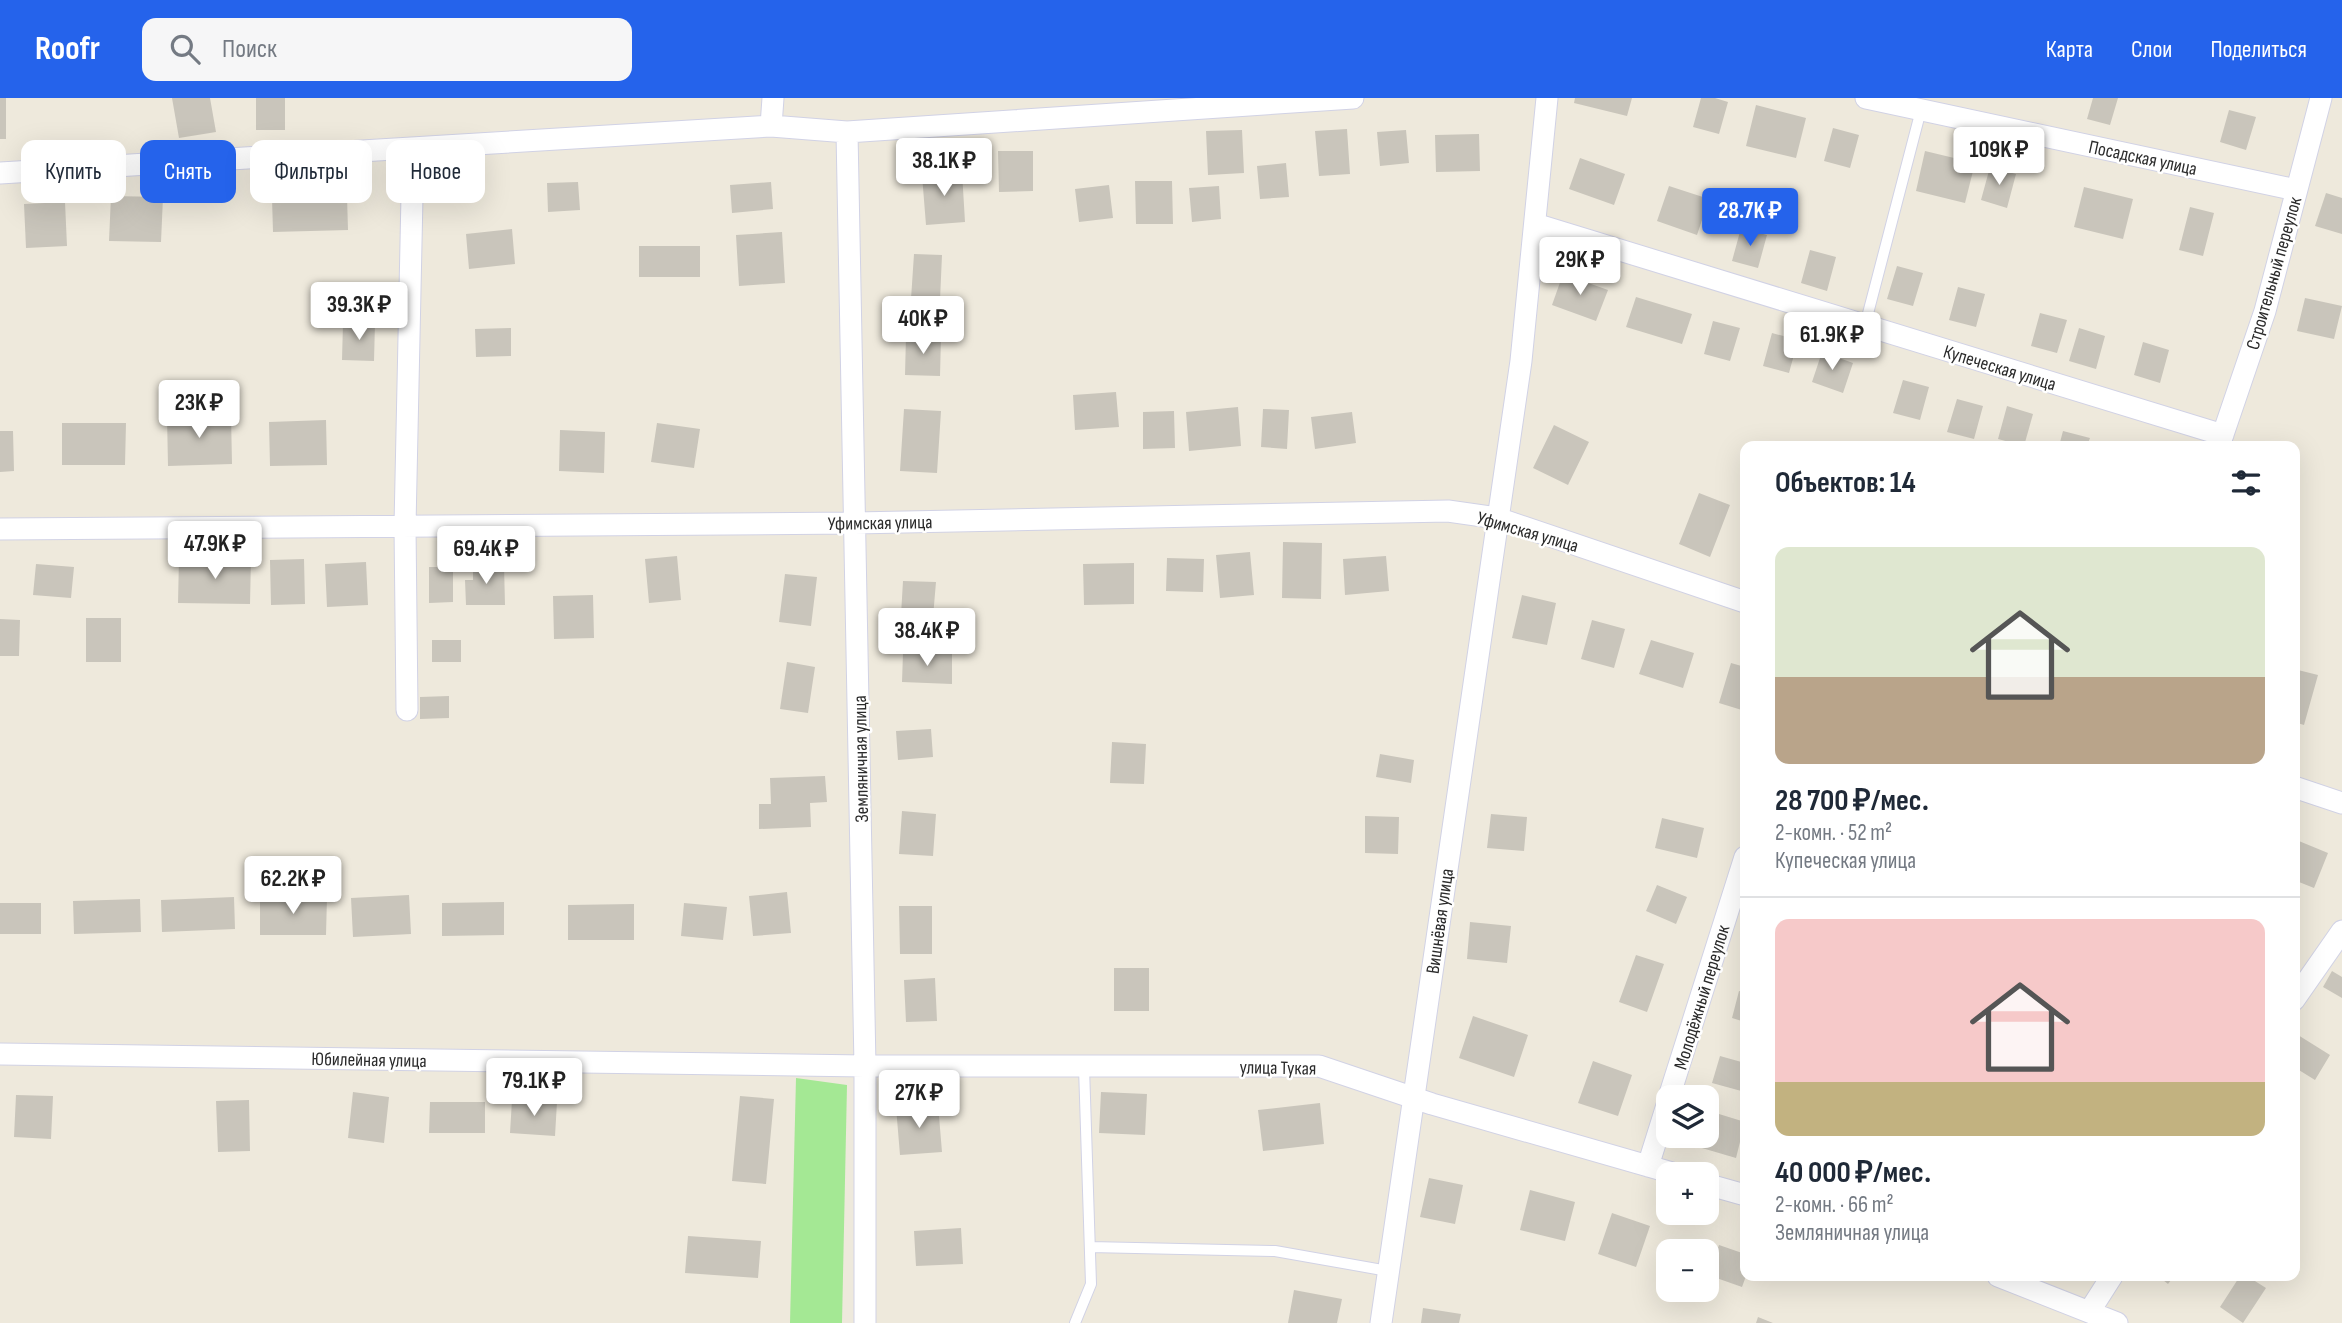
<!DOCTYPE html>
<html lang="ru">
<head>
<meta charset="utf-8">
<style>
	body { margin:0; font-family:"Sofia Sans Condensed",sans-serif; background:#f6f6f7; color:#1f2937; height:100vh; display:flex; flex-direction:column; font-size:26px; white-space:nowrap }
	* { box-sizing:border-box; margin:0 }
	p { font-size:23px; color:#747a83 }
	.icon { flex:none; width:38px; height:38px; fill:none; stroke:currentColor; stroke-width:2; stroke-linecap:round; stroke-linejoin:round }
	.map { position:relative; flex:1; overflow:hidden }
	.details { position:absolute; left:1740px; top:343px; width:560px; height:840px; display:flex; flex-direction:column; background:#fff; border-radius:14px; box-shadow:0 7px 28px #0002 }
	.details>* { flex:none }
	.guide { position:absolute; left:21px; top:42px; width:665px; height:63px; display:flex; gap:14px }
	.buttons { position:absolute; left:1656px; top:987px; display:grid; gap:14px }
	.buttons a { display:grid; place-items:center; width:63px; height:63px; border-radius:14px; background:#fff; box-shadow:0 7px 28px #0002; font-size:35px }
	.price { position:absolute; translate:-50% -60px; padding:0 16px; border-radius:7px; background:#fff; color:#222; font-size:23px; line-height:46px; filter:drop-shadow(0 2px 4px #0008) }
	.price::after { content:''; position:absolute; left:50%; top:42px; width:21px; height:16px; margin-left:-10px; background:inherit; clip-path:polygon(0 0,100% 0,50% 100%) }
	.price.current { background:#2563eb; color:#fff }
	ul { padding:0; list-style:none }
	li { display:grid; align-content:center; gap:14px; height:371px; padding:0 35px }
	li+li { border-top:2px solid #e0e1e3 }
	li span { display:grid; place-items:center; height:217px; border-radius:14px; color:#555 }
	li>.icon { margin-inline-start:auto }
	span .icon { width:126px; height:126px; fill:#fffc; stroke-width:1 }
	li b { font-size:30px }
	h2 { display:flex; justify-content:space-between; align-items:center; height:84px; padding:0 35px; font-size:30px }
	.pill { padding:0 24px; border-radius:14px; background:#fff; box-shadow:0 7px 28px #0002; font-size:24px; line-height:63px }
	.pill.current { background:#2563eb; color:#fff }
	header { display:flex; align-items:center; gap:42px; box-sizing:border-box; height:98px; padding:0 35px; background:#2563eb; color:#fff }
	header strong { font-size:33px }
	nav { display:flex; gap:38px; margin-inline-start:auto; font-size:24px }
	.search { width:490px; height:63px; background:#f6f6f7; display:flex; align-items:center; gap:18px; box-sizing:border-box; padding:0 24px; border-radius:14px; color:#747a83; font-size:26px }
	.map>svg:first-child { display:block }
	.green { fill:#a4e894 }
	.building { fill:#c9c5bb }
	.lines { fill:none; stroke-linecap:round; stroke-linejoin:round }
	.lane-casing { stroke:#d1d2e5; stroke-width:12 }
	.street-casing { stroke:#d1d2e5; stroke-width:23 }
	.lane { stroke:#fff; stroke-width:10 }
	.street { stroke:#fff; stroke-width:21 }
	.labels { text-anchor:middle; stroke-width:5; stroke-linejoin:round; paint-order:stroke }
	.street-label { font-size:19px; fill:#2b2b2b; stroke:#fff }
</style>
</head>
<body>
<header>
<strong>Roofr</strong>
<div class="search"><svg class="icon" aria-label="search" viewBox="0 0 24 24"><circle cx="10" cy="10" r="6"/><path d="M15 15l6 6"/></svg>Поиск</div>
<nav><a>Карта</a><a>Слои</a><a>Поделиться</a></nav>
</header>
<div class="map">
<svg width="2342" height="1225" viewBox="0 0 2342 1225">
	<rect width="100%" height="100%" fill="#eee9dc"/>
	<path class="green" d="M796 980 847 987 842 1225H790Z"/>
	<path class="building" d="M0 0H6V41H0Z
		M172 0H210L216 34 179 40Z
		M256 0H285V32H256Z
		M1575 0H1632L1627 18 1574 5Z
		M1701 0H1715L1728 4 1719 36 1693 29Z
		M2093 0H2118L2110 27 2087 21Z
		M1756 7 1806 20 1796 60 1746 48Z
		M2229 12 2256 19 2246 52 2220 44Z
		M1833 30 1859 37 1850 70 1824 63Z
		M1347 31 1350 76 1319 78 1315 33Z
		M1242 32 1244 75 1208 77 1206 33Z
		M1406 32 1409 65 1380 68 1377 34Z
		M1479 36 1480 73 1436 74 1435 37Z
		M998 53H1033V93L999 94Z
		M1925 53 1975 65 1965 105 1916 93Z
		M1580 60 1625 76 1614 107 1569 91Z
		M1286 65 1289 99 1260 101 1257 68Z
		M1990 69 2016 76 2007 110 1981 102Z
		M962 74 965 124 926 127 922 77Z
		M1135 83H1172L1173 126H1136Z
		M578 84 580 112 548 114 547 85Z
		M771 84 773 111 732 115 730 87Z
		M1109 87 1113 120 1079 124 1075 91Z
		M1219 88 1221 121 1192 124 1189 90Z
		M1669 88 1709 101 1697 137 1657 123Z
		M2084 89 2133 101 2123 141 2074 129Z
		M2326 95 2342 100V136L2315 128Z
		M111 98 163 99 161 144 109 143Z
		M347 98 348 132 273 134 272 100Z
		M65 104 67 148 26 150 24 106Z
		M2190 109 2214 115 2203 158 2179 152Z
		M1741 130 1767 137 1758 170 1732 163Z
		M512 131 515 166 469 171 466 136Z
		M782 134 785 185 739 188 736 137Z
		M639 148H700V179H639Z
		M1810 152 1836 159 1827 193 1801 185Z
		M914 156 942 157 940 202 911 201Z
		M1897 168 1923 175 1913 208 1887 201Z
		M1563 176 1608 192 1596 223 1552 207Z
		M1958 189 1985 196 1976 229 1949 222Z
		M1636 199 1692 216 1682 246 1626 229Z
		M2305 200 2342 208 2334 241 2297 233Z
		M2040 215 2067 222 2057 255 2031 248Z
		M1713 223 1740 230 1730 263 1704 256Z
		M343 225H375L374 263 342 262Z
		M511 230V258L476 259 475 231Z
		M2079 230 2105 238 2096 271 2069 263Z
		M1772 235 1798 242 1789 275 1763 268Z
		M906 238 941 239 940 278 905 277Z
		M2143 244 2169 252 2160 285 2134 277Z
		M1822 254 1853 265 1843 295 1812 284Z
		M1903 282 1929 289 1920 322 1893 315Z
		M1116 294 1119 329 1075 332 1073 297Z
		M1957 301 1983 308 1974 341 1947 334Z
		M2007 308 2033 316 2024 348 1998 341Z
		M1238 309 1241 348 1189 353 1186 314Z
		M904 311 941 313 937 375 900 373Z
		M1263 311 1289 312 1287 351 1261 349Z
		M1174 313 1175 350 1143 351V314Z
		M1352 314 1356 345 1315 351 1311 319Z
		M231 317 232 366 168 368 167 318Z
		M326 322 327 367 270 368 269 324Z
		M62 325H126L125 367H62Z
		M657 325 700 331 694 370 651 364Z
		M1554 327 1589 344 1568 387 1533 370Z
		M560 332 605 334 604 375 559 373Z
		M0 333H13L14 373 0 374Z
		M2063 333 2090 340 2087 348H2059Z
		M1699 395 1730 407 1710 459 1679 446Z
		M1283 444 1322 445 1321 501 1282 500Z
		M1250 454 1254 497 1220 500 1216 457Z
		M677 458 681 502 649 505 645 461Z
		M1386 458 1389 493 1345 497 1343 461Z
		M179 460H251L250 506 178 505Z
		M1167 460 1204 461 1203 494 1166 493Z
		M304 461 305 506 271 507 270 462Z
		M366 464 368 507 327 509 325 466Z
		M1134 465V506L1084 507 1083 466Z
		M36 466 74 469 71 500 33 497Z
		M473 467H504L505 507H466L465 482H473Z
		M429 469H453V504L429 505Z
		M785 476 817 479 811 528 779 524Z
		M903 483 936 484 933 519 901 517Z
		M593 497 594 540 554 541 553 498Z
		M1522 497 1556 505 1547 547 1512 540Z
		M86 520H121V564H86Z
		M0 521 20 522 19 558H0Z
		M1592 522 1625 531 1614 570 1581 561Z
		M432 542H461V564H432Z
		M1651 542 1694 555 1683 590 1639 576Z
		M903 555 952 556V586L902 584Z
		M787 564 815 569 808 615 780 611Z
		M1731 565 1745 569V613L1719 605Z
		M2294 571 2318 577 2304 627 2294 624Z
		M449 598V620L420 621V599Z
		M931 631 933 659 898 662 896 633Z
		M1112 644 1146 646 1144 686 1110 685Z
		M1380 656 1414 662 1411 685 1376 679Z
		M825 678 827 704 810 705 811 729 759 731V706H771L770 680Z
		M902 713 936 716 933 758 899 756Z
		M1491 716 1527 719 1524 753 1487 750Z
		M1365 718 1399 719 1398 756 1365 755Z
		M1662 720 1704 730 1697 760 1655 750Z
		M2294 741 2328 755 2314 790 2294 782Z
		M1657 787 1687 799 1676 826 1646 813Z
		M787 794 791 835 753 838 749 798Z
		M409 797 411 836 353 839 351 800Z
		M234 799 235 831 162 834 161 802Z
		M260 799H327L326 837H260Z
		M140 801 141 834 74 836 73 803Z
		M504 804V837L442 838V805Z
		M0 805H41V836H0Z
		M684 805 727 809 723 842 681 838Z
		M634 806V842H568V807Z
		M899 808H932V856H900Z
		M1470 824 1511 828 1507 865 1467 861Z
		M1636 857 1664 866 1647 914 1619 904Z
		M1114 870H1149V913H1114Z
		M2332 873 2342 879V900L2323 889Z
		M935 880 937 923 906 924 904 882Z
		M1739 893 1745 894V924L1732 920Z
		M1473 918 1528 937 1514 979 1459 960Z
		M2298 937 2330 957 2315 982 2294 969V944Z
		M1720 958 1745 965V994L1712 985Z
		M1593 963 1632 977 1618 1018 1578 1005Z
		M353 994 389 999 384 1045 348 1040Z
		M1101 994 1147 996 1145 1037 1099 1035Z
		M16 997 53 998 51 1041 14 1039Z
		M740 998 774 1001 766 1086 732 1083Z
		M249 1002 250 1053 218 1054 216 1003Z
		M512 1002 557 1004 555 1038 510 1035Z
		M430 1004H485V1035H429Z
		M1320 1005 1324 1046 1263 1053 1258 1012Z
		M938 1006 942 1054 900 1057 896 1009Z
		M1706 1012 1745 1024 1736 1060 1695 1048 1699 1038H1706Z
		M1429 1080 1463 1087 1455 1126 1420 1119Z
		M1530 1092 1575 1104 1565 1143 1520 1132Z
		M1612 1115 1650 1128 1636 1169 1598 1156Z
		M961 1130 963 1166 916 1168 914 1133Z
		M688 1138 761 1143 758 1180 685 1175Z
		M1719 1147 1745 1156 1746 1178 1742 1189 1708 1177Z
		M2158 1178H2174L2168 1186Z
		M2240 1178H2247L2266 1190 2243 1225 2220 1209Z
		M1294 1192 1342 1201 1337 1225H1288Z
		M1423 1210 1461 1216 1459 1225H1421Z
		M1758 1219 1773 1225H1756Z"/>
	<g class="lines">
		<defs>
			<path id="lane" d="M1865 227 1921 12
				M1090 1149 1275 1153 1388 1173
				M1075 1225 1091 1186 1084 969"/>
			<path id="street" d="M773 0 771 28 847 34 865 968V1225
				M1866 0 2296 92
				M847 34 1353 0
				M0 75 771 28
				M1535 126 2223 337
				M2219 348 2265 213 2321 0
				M0 431 855 425 1448 413 1497 420 1745 504
				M407 612 405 428 413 51
				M2294 689 2342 705
				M2294 902 2342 833
				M0 956 865 968H1319L1432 1006 1676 1076
				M1669 999 1745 759
				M1648 1068 1668 1004
				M1706 1086 1745 1097
				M1998 1178 2117 1225
				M2089 1214 2112 1178
				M1381 1225 1521 263 1547 0"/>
		</defs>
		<use href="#lane" class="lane-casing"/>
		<use href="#street" class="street-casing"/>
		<use href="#lane" class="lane"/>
		<use href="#street" class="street"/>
	</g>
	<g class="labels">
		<g class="street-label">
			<text transform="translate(2143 59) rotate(12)" y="7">Посадская улица</text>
			<text transform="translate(2273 175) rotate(-74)" y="7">Строительный переулок</text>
			<text transform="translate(2000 269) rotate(17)" y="7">Купеческая улица</text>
			<text transform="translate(880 424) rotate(-1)" y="7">Уфимская улица</text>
			<text transform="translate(1528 433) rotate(16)" y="7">Уфимская улица</text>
			<text transform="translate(860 661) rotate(-91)" y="7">Земляничная улица</text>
			<text transform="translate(1439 823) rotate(-82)" y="7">Вишнёвая улица</text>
			<text transform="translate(1701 899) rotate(-73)" y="7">Молодёжный переулок</text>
			<text transform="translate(369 961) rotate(1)" y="7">Юбилейная улица</text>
			<text transform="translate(1278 969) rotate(1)" y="7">улица Тукая</text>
		</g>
	</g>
</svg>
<div class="buttons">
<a><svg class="icon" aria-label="layers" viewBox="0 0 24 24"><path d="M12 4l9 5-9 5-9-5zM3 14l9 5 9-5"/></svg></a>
<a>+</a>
<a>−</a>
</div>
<b class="price" style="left:1999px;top:89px">109K ₽</b>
<b class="price" style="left:944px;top:100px">38.1K ₽</b>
<b class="price current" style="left:1750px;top:150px">28.7K ₽</b>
<b class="price" style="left:1580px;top:199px">29K ₽</b>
<b class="price" style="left:359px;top:244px">39.3K ₽</b>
<b class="price" style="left:923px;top:258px">40K ₽</b>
<b class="price" style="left:1832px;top:274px">61.9K ₽</b>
<b class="price" style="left:199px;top:342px">23K ₽</b>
<b class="price" style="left:215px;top:483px">47.9K ₽</b>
<b class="price" style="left:486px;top:488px">69.4K ₽</b>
<b class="price" style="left:927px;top:570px">38.4K ₽</b>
<b class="price" style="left:293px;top:818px">62.2K ₽</b>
<b class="price" style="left:534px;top:1020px">79.1K ₽</b>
<b class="price" style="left:919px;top:1032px">27K ₽</b>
<div class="guide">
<a class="pill">Купить</a>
<a class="pill current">Снять</a>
<a class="pill">Фильтры</a>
<a class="pill">Новое</a>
</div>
<section class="details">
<h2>Объектов: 14<svg class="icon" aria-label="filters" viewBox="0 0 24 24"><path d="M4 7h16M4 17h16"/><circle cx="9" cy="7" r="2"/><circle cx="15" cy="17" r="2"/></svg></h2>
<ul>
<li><span style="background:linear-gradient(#dfe7d0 60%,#b9a48a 0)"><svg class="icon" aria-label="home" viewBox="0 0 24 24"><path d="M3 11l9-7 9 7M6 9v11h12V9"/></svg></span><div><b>28 700 ₽/мес.</b><p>2-комн. · 52 m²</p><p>Купеческая улица</p></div></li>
<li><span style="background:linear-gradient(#f6c9c9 75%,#c2b280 0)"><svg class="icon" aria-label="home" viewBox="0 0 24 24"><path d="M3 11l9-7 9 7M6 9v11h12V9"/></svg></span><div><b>40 000 ₽/мес.</b><p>2-комн. · 66 m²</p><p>Земляничная улица</p></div></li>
</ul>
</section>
</div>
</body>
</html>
